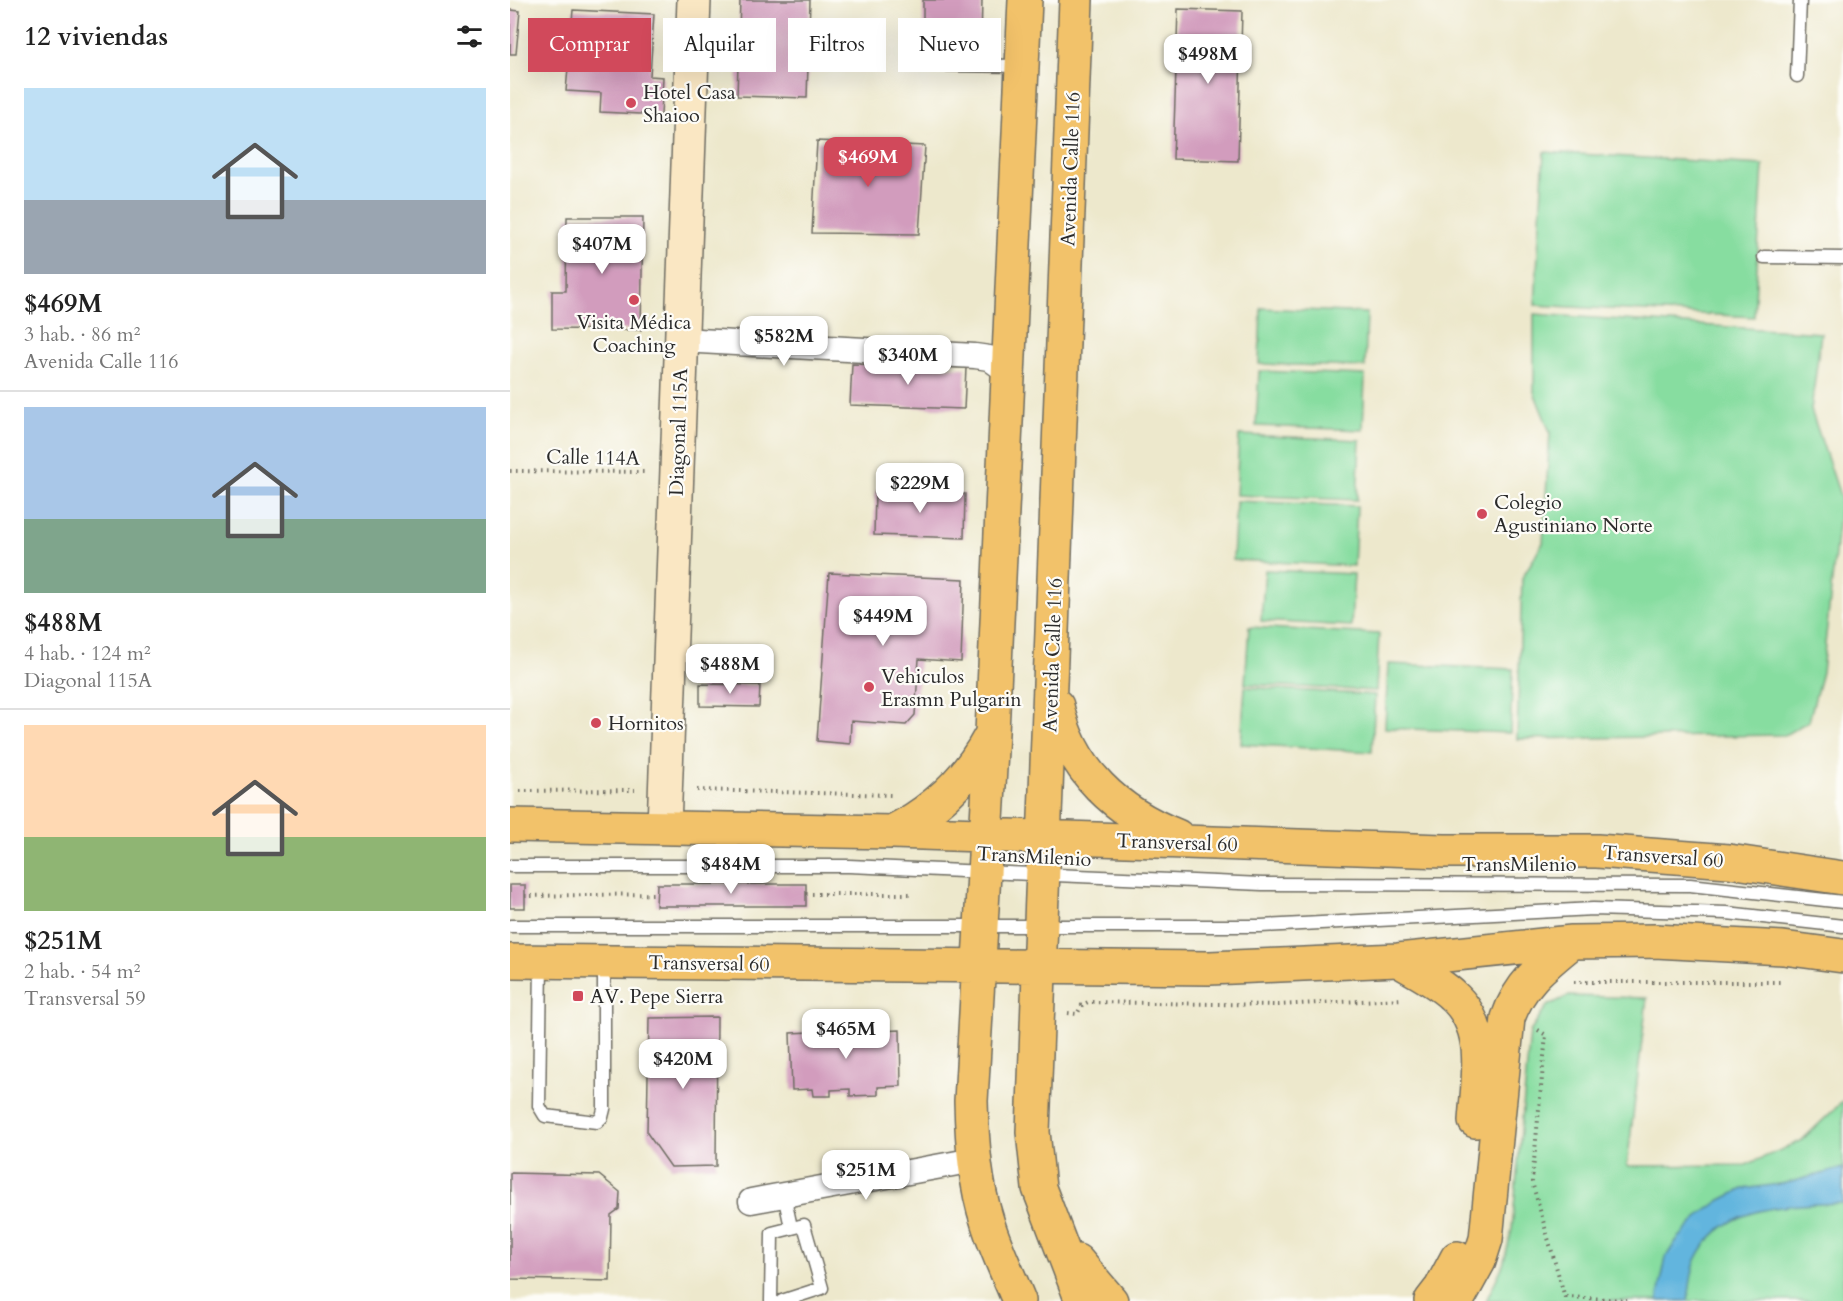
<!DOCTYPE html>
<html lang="es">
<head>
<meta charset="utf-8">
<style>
	body { margin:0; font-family:Cardo,serif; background:#f2f2f2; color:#222; height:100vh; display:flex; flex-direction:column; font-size:22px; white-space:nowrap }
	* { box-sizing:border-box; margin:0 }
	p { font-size:20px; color:#767676 }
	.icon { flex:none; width:33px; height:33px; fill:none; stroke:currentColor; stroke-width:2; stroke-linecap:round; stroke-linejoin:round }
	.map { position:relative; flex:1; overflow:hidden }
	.side { display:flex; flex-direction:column; background:#fff; width:510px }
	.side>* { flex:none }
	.guide { position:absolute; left:18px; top:18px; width:570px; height:54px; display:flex; gap:12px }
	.price { position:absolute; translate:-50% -51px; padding:0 14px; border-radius:12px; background:#fff; color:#222; font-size:20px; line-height:39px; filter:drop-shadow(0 2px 3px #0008) }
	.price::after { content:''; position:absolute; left:50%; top:36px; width:18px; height:14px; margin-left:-9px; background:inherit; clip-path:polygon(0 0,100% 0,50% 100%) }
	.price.current { background:#d1495b; color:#fff }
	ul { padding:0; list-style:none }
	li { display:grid; align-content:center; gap:12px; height:318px; padding:0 24px }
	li+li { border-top:2px solid #e0e0e0 }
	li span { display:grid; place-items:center; height:186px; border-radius:0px; color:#555 }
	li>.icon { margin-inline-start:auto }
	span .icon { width:108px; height:108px; fill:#fffc; stroke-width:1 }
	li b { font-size:26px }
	h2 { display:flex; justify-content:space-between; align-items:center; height:72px; padding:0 24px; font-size:26px }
	.chip { padding:0 21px; border-radius:0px; background:#fff; box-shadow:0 6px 24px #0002; font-size:21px; line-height:54px }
	.chip.current { background:#d1495b; color:#fff }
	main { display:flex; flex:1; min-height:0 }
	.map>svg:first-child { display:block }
	.green { fill:#87dda0; stroke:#598466; stroke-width:1.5 }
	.water { fill:#62b5de; stroke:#467084; stroke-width:1.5 }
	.building { fill:#d29cbd }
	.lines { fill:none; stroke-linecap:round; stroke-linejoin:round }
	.lane-casing { stroke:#6f6d63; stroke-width:15 }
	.street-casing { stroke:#6f6d63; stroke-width:27 }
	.secondary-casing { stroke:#6f6d63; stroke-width:36 }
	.primary-casing { stroke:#6f6d63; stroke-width:36 }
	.path { stroke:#6f6d63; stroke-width:4; stroke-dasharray:1.5 4.5; stroke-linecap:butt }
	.lane { stroke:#fff; stroke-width:12 }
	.street { stroke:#fff; stroke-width:24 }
	.secondary { stroke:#fae7c3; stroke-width:33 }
	.primary { stroke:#f2c26a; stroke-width:33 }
	.poi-dot { fill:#d1495b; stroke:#fdfcf7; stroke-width:2 }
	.labels { text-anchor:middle; stroke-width:4.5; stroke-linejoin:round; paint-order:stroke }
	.poi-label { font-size:20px; fill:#2b2b2b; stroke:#fdfcf7; text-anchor:start }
	.street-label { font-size:20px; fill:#2b2b2b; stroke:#fdfcf7 }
</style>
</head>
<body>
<main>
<section class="side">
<h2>12 viviendas<svg class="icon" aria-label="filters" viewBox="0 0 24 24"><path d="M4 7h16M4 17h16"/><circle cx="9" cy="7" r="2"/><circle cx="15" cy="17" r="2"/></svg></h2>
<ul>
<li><span style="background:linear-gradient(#bfe0f5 60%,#9aa5b1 0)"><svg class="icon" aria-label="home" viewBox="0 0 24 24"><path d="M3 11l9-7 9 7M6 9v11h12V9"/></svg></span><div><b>$469M</b><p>3 hab. · 86 m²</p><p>Avenida Calle 116</p></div></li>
<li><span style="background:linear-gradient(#a9c7e8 60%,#7fa58c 0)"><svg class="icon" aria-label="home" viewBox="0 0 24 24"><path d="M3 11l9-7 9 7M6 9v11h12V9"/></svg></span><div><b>$488M</b><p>4 hab. · 124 m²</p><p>Diagonal 115A</p></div></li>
<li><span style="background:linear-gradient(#ffd9b3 60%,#8fb573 0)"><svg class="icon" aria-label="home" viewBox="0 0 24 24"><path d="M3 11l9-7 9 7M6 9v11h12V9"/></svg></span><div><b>$251M</b><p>2 hab. · 54 m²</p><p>Transversal 59</p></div></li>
</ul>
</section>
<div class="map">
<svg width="1333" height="1301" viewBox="0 0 1333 1301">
	<rect width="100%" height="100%" fill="#fdfcf7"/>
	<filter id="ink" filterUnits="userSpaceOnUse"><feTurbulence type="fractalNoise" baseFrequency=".0167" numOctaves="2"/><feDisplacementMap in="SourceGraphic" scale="12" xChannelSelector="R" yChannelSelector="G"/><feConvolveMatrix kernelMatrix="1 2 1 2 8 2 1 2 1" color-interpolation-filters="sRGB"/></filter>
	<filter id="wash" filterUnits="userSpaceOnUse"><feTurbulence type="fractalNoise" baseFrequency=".008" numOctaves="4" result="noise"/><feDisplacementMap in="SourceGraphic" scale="24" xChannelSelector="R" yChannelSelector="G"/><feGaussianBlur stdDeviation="1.35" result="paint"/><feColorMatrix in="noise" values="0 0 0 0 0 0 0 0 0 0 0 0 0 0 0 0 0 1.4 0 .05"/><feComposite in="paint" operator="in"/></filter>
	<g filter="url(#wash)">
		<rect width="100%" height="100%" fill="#ede8cc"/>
		<path class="green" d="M1034 152 1253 165 1244 317 1025 305Z
			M751 308 857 313 855 367 749 364Z
			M1024 314 1311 333 1301 410 1331 498 1312 672 1299 721 1275 735 1007 739 1012 578 1033 543 1040 432 1024 392Z
			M749 371 855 375 853 430 746 426Z
			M729 435 850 440 847 500 726 495Z
			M726 501 847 506 844 566 723 560Z
			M755 570 844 574 841 626 751 621Z
			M739 627 869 634 866 691 735 684Z
			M878 664 1003 669 1000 733 875 728Z
			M735 687 865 695 862 752 731 744Z
			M1058 996 1137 998 1117 1166 1236 1165 1291 1141 1333 1101V1301H976L993 1265 1002 1229 1020 1032 1037 1006Z"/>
		<path class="water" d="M1333 1168V1203C1279 1206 1213 1202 1186 1260 1181 1272 1180 1288 1178 1301H1147L1156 1257 1166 1241 1190 1215 1211 1200 1233 1189 1277 1183Z"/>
		<g id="blocks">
			<path class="building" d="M230 0H300L297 98 227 96Z
				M413 0H472L471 42 413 40Z
				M668 9 732 11 728 161 663 159Z
				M0 10 10 11 6 54H0Z
				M63 10 144 14 140 76 153 77 151 115 90 112 91 93 56 91Z
				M307 141 415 146 409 234 302 233Z
				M57 217H133L131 330 42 329V291H56Z
				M342 364 456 368 454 409 340 405Z
				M365 491 455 494 454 538 364 535Z
				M319 573 454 579 451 662 409 659 405 715 396 725 341 721 340 744 307 741Z
				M190 684 250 685 249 707 190 706Z
				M147 884H296V906H146Z
				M0 885H15V908H0Z
				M207 1017 206 1166 161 1167 137 1133 139 1018Z
				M369 1024V1031L390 1030 391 1086 368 1087V1095L340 1096V1089L321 1090V1096H303L302 1089 282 1090 280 1033 300 1032V1026H318V1031H339L338 1026Z
				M0 1173 89 1175 110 1192 109 1209 101 1215 100 1281 0 1279Z"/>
		</g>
	</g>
	<g filter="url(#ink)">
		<use href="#blocks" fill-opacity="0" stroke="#6f6d63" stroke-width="1.5"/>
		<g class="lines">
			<defs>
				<path id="lane" d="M437 41V65L510 66
					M1287 76 1290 0
					M1254 257 1333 258
					M0 866H339L752 884 1180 885 1333 902
					M0 926H751L1083 909 1217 913 1333 926
					M31 963 29 1106 35 1116 87 1122 92 1117 94 1109V962
					M274 1195 281 1227
					M261 1301 262 1233 294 1225 312 1288 272 1301"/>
				<path id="street" d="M171 340 465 356 479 358 498 372
					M241 1201 464 1160"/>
				<path id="secondary" d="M154 827 184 0"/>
				<path id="primary" d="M566 0 523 1132 529 1188 572 1301
					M547 706C560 770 608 813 667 836
					M0 825 382 832 934 851H1087L1219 861 1333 878
					M382 832C425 810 457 780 480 737
					M888 960C906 971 927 981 942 995 979 1027 968 1077 965 1121
					M0 961 700 968 888 960 1062 942 1145 941 1273 948 1333 956
					M567 1261 601 1301
					M509 1301C499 1276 486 1250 478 1224 465 1184 462 1143 461 1101L482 733 515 0
					M921 1301 931 1288 947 1258
					M947 1301 969 1261 976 1239 998 1018C1010 983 1034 965 1062 942"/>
			</defs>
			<use href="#lane" class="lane-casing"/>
			<use href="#street" class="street-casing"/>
			<use href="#secondary" class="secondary-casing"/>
			<use href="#primary" class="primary-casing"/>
			<path class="path" d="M0 471 136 472
				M187 790 383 795
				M10 791 125 790
				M296 894H403
				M15 896 147 894
				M1064 982H1273
				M558 1013 567 1014 572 1005 578 1002 767 1005 892 999
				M1028 1030 1036 1035 1022 1182 1056 1301
				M1056 1297 1117 1300"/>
			<use href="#lane" class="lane"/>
			<use href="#street" class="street"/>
			<use href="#secondary" class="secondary"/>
			<use href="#primary" class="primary"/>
		</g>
	</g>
	<g class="poi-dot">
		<circle cx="121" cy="103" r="6"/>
		<circle cx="124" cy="300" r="6"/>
		<circle cx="972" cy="514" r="6"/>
		<circle cx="359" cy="687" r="6"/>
		<circle cx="86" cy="723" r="6"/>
		<rect x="62" y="990" width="12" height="12" rx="3"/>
	</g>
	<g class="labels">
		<g class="poi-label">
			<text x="133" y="99">Hotel Casa<tspan x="133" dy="23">Shaioo</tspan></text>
			<text x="124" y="329" text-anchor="middle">Visita Médica<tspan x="124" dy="23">Coaching</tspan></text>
			<text x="984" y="509">Colegio<tspan x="984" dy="23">Agustiniano Norte</tspan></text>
			<text x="371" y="683">Vehiculos<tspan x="371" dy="23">Erasmn Pulgarin</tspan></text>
			<text x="98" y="730">Hornitos</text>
			<text x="80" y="1003">AV. Pepe Sierra</text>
		</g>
		<g class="street-label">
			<text transform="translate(560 169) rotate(-88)" y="7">Avenida Calle 116</text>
			<text transform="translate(168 432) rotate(-88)" y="7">Diagonal 115A</text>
			<text transform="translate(83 457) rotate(1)" y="7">Calle 114A</text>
			<text transform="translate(542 655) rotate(-88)" y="7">Avenida Calle 116</text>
			<text transform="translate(667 842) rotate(2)" y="7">Transversal 60</text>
			<text transform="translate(524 856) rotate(3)" y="7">TransMilenio</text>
			<text transform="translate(1153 856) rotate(4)" y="7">Transversal 60</text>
			<text x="1009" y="871">TransMilenio</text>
			<text transform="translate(199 963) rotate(1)" y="7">Transversal 60</text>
		</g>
	</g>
</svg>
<b class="price" style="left:698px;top:85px">$498M</b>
<b class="price current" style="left:358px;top:188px">$469M</b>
<b class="price" style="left:92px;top:275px">$407M</b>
<b class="price" style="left:274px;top:367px">$582M</b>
<b class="price" style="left:398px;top:386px">$340M</b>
<b class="price" style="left:410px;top:514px">$229M</b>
<b class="price" style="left:373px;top:647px">$449M</b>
<b class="price" style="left:220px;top:695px">$488M</b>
<b class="price" style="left:221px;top:895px">$484M</b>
<b class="price" style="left:336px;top:1060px">$465M</b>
<b class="price" style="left:173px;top:1090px">$420M</b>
<b class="price" style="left:356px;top:1201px">$251M</b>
<div class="guide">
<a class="chip current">Comprar</a>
<a class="chip">Alquilar</a>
<a class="chip">Filtros</a>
<a class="chip">Nuevo</a>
</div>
</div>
</main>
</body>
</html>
